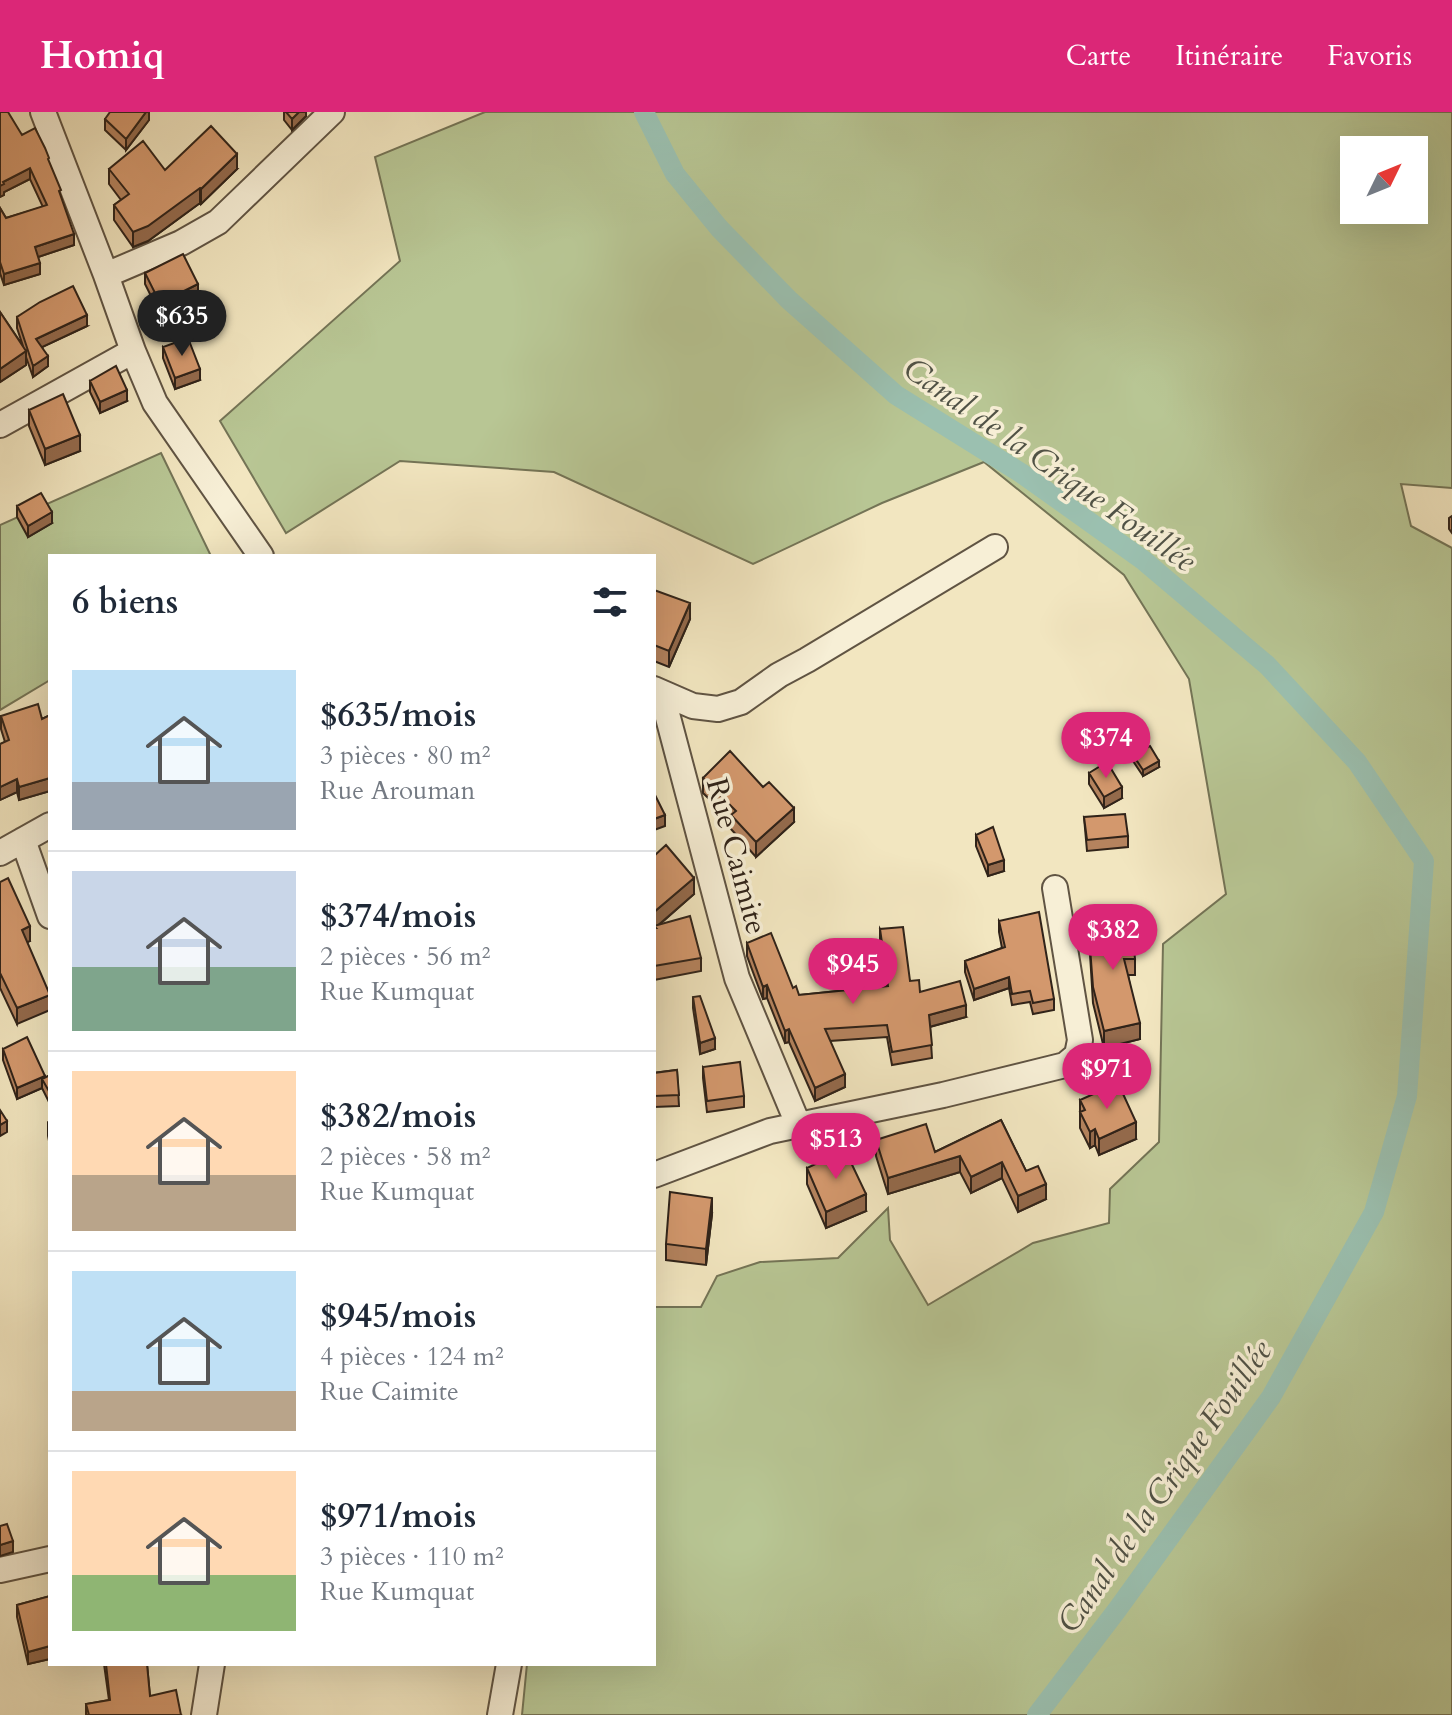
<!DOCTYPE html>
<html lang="fr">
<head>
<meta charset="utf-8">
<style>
	body { margin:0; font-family:Cardo,serif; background:#f2f2f3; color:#1f2937; height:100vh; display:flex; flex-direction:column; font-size:30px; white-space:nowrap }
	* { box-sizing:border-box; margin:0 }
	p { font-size:26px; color:#747a83 }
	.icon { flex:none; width:44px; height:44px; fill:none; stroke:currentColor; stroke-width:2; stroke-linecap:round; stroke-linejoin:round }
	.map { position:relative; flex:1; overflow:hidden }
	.sheet { position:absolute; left:48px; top:442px; width:608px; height:1112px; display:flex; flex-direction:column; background:#fff; border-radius:0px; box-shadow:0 8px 32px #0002 }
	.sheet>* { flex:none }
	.needle { width:52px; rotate:47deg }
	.tools { position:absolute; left:1340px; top:24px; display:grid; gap:16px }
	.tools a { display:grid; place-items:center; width:88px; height:88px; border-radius:0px; background:#fff; box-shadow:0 8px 32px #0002; font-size:40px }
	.price { position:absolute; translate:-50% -68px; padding:0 18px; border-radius:28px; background:#db2777; color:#fff; font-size:26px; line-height:52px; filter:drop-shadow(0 2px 4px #0008) }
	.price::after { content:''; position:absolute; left:50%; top:48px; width:24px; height:18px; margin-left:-12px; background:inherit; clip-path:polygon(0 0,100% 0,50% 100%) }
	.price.active { background:#222; color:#fff }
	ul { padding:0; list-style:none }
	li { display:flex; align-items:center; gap:24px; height:200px; padding:0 24px }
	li+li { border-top:2px solid #e0e1e3 }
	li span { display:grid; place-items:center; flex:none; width:224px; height:160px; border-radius:0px; color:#555 }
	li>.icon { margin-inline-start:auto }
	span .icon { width:96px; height:96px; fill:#fffc; stroke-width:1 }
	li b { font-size:34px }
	h2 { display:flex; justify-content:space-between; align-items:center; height:96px; padding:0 24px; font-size:34px }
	header { display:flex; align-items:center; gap:48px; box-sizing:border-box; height:112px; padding:0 40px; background:#db2777; color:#fff }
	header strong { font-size:38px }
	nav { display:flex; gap:44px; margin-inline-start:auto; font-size:28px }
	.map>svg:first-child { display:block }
	.green { fill:#b8c694; stroke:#747456; stroke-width:2; fill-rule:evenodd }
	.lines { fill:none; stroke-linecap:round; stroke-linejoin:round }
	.canal { stroke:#9bc0b0; stroke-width:20 }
	.minor-casing { stroke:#605443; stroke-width:28 }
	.minor { stroke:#f7efd6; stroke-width:24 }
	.wall { fill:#b5835e; stroke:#302319; stroke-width:2 }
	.shaded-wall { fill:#946a4c; stroke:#302319; stroke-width:2 }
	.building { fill:#d3986d; stroke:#302319; stroke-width:2 }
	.labels { text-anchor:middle; stroke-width:7; stroke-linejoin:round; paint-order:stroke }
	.street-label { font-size:30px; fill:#302319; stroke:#f7efd6 }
	.water-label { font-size:32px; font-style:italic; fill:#505246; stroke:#f7efd6 }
</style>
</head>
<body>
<header>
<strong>Homiq</strong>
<nav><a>Carte</a><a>Itinéraire</a><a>Favoris</a></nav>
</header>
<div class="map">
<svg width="1452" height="1603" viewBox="0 0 1452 1603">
	<rect width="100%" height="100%" fill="#f2e6c0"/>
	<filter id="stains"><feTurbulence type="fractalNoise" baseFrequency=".0025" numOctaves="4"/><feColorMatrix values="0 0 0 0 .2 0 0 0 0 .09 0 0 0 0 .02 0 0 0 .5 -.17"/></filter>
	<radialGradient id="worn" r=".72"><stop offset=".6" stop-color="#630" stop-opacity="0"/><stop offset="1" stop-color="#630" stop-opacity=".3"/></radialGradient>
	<path class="green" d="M485 0H1452V376L1401 372 1411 414 1452 436V1603H522L527 1552H654V1195H701L717 1164 760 1150 838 1146 888 1096 890 1128 928 1193 1033 1131 1109 1111 1110 1077 1159 1030 1163 832 1226 782 1189 567 1124 463 984 350 882 391 753 452 554 360 400 349 286 421 220 309 400 149 375 45ZM1354 38H1414V98H1354Z
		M161 341 211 444H50V568L0 598V413Z"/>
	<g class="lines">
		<path class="canal" d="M644 0 675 62 719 116 789 188 896 283 1021 361 1143 448 1267 553 1357 650 1424 749 1407 984 1374 1100 1271 1285 1117 1498 1037 1603"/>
		<defs>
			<path id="minor" d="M43 0 106 163 133 239 155 291 261 444
				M106 163 181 131 218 110 332 0
				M0 313 133 239
				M654 577 693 594 718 597 741 590 779 563 807 548 995 435
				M654 581 666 598 737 866 798 1012
				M23 728 50 804
				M0 741 50 713
				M654 1063 770 1019 943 983 1065 953 1077 943 1080 928 1055 776
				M0 1458 50 1447
				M204 1603 212 1552
				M500 1603 509 1552"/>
		</defs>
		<use href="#minor" class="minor-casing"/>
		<use href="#minor" class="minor"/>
	</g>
	<path class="wall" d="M0 0 49 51 61 86 74 133 38 145 40 162 4 173 0 161V96L6 106 43 95 30 67 4 80V83L0 85Z
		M149 0V8L126 38 105 18V7Z
		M284 0H306V4L292 18 284 8Z
		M109 57 165 58 237 57 201 92 200 91 148 129 133 135 114 108V93L121 88 109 72Z
		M145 161 198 183 160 202 145 172Z
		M0 200 23 234 17 216V205L87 214 42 235 48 254 33 265 26 245V253L0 270Z
		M163 235 200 268 175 277 163 246Z
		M90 269 127 289 100 301 90 280Z
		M29 298 80 339 45 353 29 314Z
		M17 394 52 411 28 425 17 405Z
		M1452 404V421L1449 417V406Z
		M654 478 690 507 669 555 654 549Z
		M50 603V679L19 688 17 680 0 688V632L5 630 1 617V604L42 607Z
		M1133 643 1159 655 1143 664 1133 649Z
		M1089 661 1122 686 1104 696 1089 672Z
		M703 666 794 710 756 745 731 717V708L703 681Z
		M1084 705 1128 724V735L1087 739Z
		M976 723 1004 759 988 764 976 734Z
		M654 744 694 782 659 813 701 846V859L654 868Z
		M0 770 30 829 27 830 17 912 0 876Z
		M999 809 1054 887V898L1033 902 1030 890 1012 893 1009 876 974 888 965 860V849L1002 836 999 820Z
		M1088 809 1135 847V863H1128L1140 927 1104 936 1093 891Z
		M880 817 910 869 920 880 966 905 930 915 932 946 892 953 887 925 830 929 845 975 815 989 789 930 785 931 767 886 763 887 747 844V831L799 883 887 874 880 830Z
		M693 885 715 937 700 942 693 896Z
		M3 937 45 966 50 963V992L42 976 17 987 3 948Z
		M703 955 744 984V995L707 1000 703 966Z
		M677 958 679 994 654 995V961Z
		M1080 988 1136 1027 1099 1043 1095 1033 1090 1036 1080 1016Z
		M1001 1008 1026 1059 1046 1087 1018 1100 1002 1066 971 1081 960 1060 888 1082 876 1044V1028L935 1040Z
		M50 1009V1034L48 1024V1010Z
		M807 1056 866 1099 826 1116 807 1072Z
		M712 1102 706 1153 666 1148V1132Z
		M50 1484V1547L28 1552 17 1505V1493Z
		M104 1552H147L150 1584 181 1603H86V1592L109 1588Z"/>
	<path class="shaded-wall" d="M146 0H149V8L126 38V27Z
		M299 0H306V4L292 18V7Z
		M237 42V57L201 92V77Z
		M30 56V67L4 80V83L0 85V74L3 70Z
		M200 76V91L148 129 133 135V120Z
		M74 122V133L35 146V135Z
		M40 151V162L4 173V162Z
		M198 172V183L160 202V191Z
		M87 203V214L36 238V227Z
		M26 239V253L0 270V257Z
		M48 244V254L33 265V254Z
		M200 257V268L175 277V266Z
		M127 278V289L100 301V290Z
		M80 323V339L45 353V337Z
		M52 400V411L28 425V414Z
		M690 491V507L669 555V539Z
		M1159 649V655L1143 664V658Z
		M50 666V679L19 688V675Z
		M17 667V680L0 688V675Z
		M1122 675V686L1104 696V685Z
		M794 696V710L756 745V730Z
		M665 703V714L654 718V707Z
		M1004 748V759L988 764V753Z
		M694 766V782L656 815 654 814V817V800Z
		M30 814V829L22 833V818Z
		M1009 865V876L974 888V877Z
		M767 873V886L763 887V875Z
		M50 883V898L17 912V896Z
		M966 893V905L929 915V903Z
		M1140 911V927L1104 936V919Z
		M789 917V930L785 931V919Z
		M715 926V937L700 942V931Z
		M845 962V975L815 989V976Z
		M45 964V971L42 967V976L17 987V976Z
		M7 1009V1020L0 1024V1013Z
		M1136 1010V1027L1099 1043V1027Z
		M1095 1017V1033L1090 1036V1020Z
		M960 1044V1060L888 1082V1066Z
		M1002 1050V1066L971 1081V1065Z
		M1046 1072V1087L1018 1100V1084Z
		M866 1082V1099L826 1116V1100Z
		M712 1086V1102L706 1153V1137Z
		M13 1429V1440L0 1444V1433Z
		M50 1534V1547L28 1552V1540Z"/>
	<path class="building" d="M0 0H8L22 23 35 16 45 36 49 46 48 47 61 78 59 79 74 122 35 135 40 151 4 162 0 150V96L6 106 47 93 30 56 3 70 4 72 0 74Z
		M110 0H146L126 27 105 7Z
		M286 0H299L292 7Z
		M211 14 237 42 201 77 200 76 148 114 133 120 114 93 129 82 109 57 143 29 165 58Z
		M183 142 198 172 160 191 145 161Z
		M73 174 87 203 36 227 48 244 33 254 17 205 40 190Z
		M0 200 26 239 0 257Z
		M188 226 200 257 175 266 163 235Z
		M116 254 127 278 100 290 90 269Z
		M63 282 80 323 45 337 29 298Z
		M41 381 52 400 28 414 17 394Z
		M654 478 690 491 669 539 654 533Z
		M38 592 42 607 50 603V666L19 675 17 667 0 675V632L9 628 1 604Z
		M1150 634 1159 649 1143 658 1133 643Z
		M730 639 763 675 769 670 794 696 756 730 731 703 736 699 703 666Z
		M1107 650 1122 675 1104 685 1089 661Z
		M654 681 665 703 654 707Z
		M1125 702 1128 724 1087 728 1084 705Z
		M993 715 1004 748 988 753 976 723Z
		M666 733 694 766 654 800V744Z
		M8 766 30 814 22 818 50 883 17 896 0 861V770Z
		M1039 800 1054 887 1033 891 1030 879 1012 882 1009 865 974 877 965 849 1005 835 999 809Z
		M690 804 701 846 654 854V816H656L654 814Z
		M1131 806 1135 847H1124L1140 911 1104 919 1093 875 1088 809Z
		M903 815 910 869 919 868 920 880 960 869 966 893 929 903 932 933 892 940 887 913 825 917 845 962 815 976 789 917 785 919 767 873 763 875 747 831 771 821 793 876 796 874 799 883 888 874 880 817Z
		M700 884 715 926 700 931 693 885Z
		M27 925 45 964 17 976 3 937Z
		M740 950 744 984 707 989 703 955Z
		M677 958 679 983 654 984V961Z
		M50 963V981L42 967Z
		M1118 971 1136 1010 1099 1027 1095 1017 1090 1020 1080 1000 1085 998 1080 988Z
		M0 998 7 1009 0 1013Z
		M1001 1008 1026 1059 1038 1054 1046 1072 1018 1084 1002 1050 971 1065 960 1044 888 1066 876 1028 926 1012 935 1040Z
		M845 1038 866 1082 826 1100 807 1056Z
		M670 1080 712 1086 706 1137 666 1132Z
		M7 1412 13 1429 0 1433V1414Z
		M50 1484V1534L28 1540 17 1493Z
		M106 1552H147L150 1584 176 1578 181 1603H89L86 1592 110 1588Z"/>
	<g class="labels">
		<g class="street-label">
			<text transform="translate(737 744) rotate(75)" y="10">Rue Caimite</text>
		</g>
		<g class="water-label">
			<text transform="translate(1050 352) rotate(35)" y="11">Canal de la Crique Fouillée</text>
			<text transform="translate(1164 1374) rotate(-55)" y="11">Canal de la Crique Fouillée</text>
		</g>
	</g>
	<rect width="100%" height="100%" filter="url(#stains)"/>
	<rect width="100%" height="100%" fill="url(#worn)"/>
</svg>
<div class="tools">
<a><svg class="needle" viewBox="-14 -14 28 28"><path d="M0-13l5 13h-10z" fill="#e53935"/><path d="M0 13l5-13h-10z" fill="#747a83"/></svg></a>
</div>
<b class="price active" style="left:182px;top:246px">$635</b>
<b class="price" style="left:1106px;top:668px">$374</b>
<b class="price" style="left:1113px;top:860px">$382</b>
<b class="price" style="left:853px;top:894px">$945</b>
<b class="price" style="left:1107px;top:999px">$971</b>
<b class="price" style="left:836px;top:1069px">$513</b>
<section class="sheet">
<h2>6 biens<svg class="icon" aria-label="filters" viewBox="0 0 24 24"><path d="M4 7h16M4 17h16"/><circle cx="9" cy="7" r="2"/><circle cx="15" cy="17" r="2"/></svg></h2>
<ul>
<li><span style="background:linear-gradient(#bfe0f5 70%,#9aa5b1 0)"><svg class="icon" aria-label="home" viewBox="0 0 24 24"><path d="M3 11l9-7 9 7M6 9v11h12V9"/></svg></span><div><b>$635/mois</b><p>3 pièces · 80 m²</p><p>Rue Arouman</p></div></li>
<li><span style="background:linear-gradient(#c9d6e8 60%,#7fa58c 0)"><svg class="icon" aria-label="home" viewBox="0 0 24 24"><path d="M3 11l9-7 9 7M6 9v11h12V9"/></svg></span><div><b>$374/mois</b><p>2 pièces · 56 m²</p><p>Rue Kumquat</p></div></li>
<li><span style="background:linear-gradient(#ffd9b3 65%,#b9a48a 0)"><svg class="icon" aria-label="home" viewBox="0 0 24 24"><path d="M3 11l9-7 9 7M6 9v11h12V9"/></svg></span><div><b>$382/mois</b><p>2 pièces · 58 m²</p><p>Rue Kumquat</p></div></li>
<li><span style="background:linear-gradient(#bfe0f5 75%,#b9a48a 0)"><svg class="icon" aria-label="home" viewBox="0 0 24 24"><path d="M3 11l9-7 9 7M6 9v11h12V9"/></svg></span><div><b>$945/mois</b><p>4 pièces · 124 m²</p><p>Rue Caimite</p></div></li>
<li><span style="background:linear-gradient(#ffd9b3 65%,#8fb573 0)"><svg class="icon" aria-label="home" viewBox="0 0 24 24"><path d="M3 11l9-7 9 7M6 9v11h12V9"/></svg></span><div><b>$971/mois</b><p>3 pièces · 110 m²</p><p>Rue Kumquat</p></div></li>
</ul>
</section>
</div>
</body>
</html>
